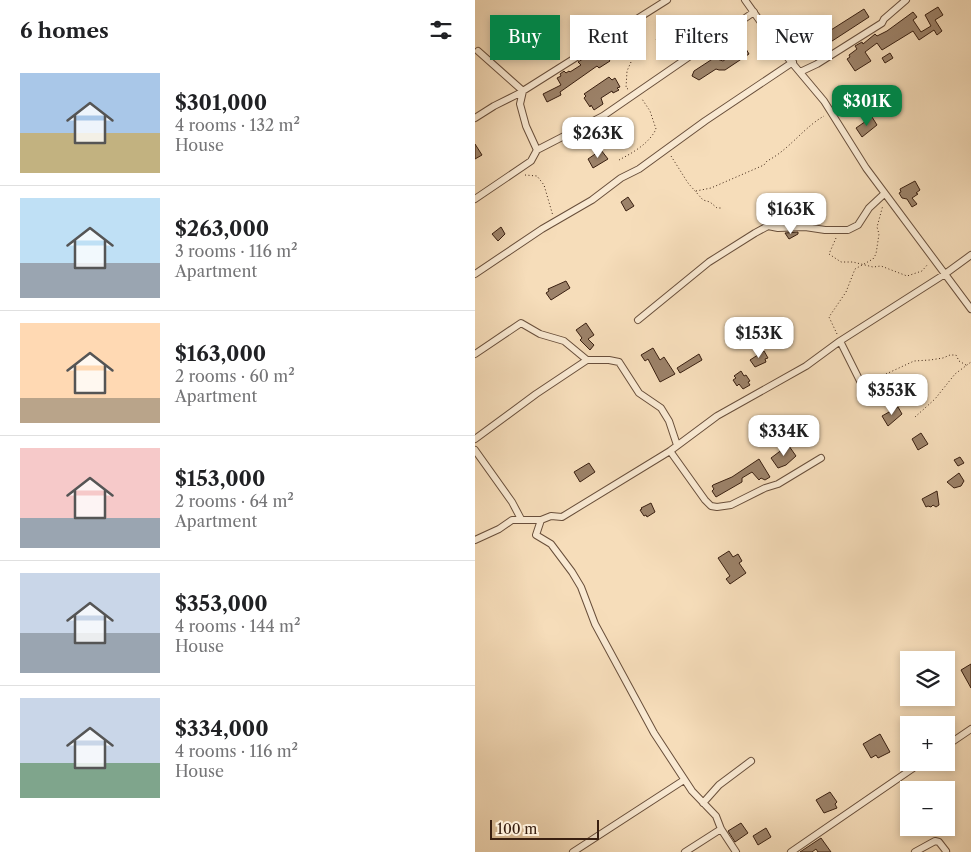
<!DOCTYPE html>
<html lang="en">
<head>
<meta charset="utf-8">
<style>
	body { margin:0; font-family:"Libre Caslon Text",serif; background:#f6f6f6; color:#202124; height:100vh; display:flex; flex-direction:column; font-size:19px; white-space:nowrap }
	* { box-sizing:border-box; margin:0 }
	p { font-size:16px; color:#757577 }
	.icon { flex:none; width:28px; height:28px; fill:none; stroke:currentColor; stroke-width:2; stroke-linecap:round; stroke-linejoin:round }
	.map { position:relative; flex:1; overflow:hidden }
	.sheet { display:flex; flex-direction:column; background:#fff; width:475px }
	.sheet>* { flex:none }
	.guide { position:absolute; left:15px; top:15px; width:405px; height:45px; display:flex; gap:10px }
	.tools { position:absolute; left:425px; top:651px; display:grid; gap:10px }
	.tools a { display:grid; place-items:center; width:55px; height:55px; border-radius:0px; background:#fff; box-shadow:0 2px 8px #0003; font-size:25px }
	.scale { position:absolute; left:15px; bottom:12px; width:109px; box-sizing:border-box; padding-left:5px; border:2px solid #3a2011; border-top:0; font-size:14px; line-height:18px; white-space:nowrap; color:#3a2011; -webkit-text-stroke:4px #f9e9d2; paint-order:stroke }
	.price { position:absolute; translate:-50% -42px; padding:0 11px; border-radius:10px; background:#fff; color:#222; font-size:16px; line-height:32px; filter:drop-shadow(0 1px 2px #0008) }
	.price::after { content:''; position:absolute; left:50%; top:30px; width:15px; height:11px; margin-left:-8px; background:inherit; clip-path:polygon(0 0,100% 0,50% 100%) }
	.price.active { background:#0b8043; color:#fff }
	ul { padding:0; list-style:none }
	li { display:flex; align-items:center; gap:15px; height:125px; padding:0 20px }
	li+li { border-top:1px solid #e0e0e0 }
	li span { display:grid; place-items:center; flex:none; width:140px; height:100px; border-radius:0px; color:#555 }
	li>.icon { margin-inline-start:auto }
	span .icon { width:60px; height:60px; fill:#fffc; stroke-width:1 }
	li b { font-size:21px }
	h2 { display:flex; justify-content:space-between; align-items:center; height:60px; padding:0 20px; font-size:21px }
	.pill { padding:0 18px; border-radius:0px; background:#fff; box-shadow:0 2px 8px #0003; font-size:18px; line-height:45px }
	.pill.active { background:#0b8043; color:#fff }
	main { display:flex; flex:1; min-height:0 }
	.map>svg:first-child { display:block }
	.building { fill:#9c8269; stroke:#3a2011 }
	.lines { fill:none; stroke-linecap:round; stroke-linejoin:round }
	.street-casing { stroke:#694f3b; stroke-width:8 }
	.path { stroke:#3a2011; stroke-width:1; stroke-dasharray:1 2.5; stroke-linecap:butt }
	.street { stroke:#f9e9d2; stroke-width:6 }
</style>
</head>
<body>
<main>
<section class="sheet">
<h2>6 homes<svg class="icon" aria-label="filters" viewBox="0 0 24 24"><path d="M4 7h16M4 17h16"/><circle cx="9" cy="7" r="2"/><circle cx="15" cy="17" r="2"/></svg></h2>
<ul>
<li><span style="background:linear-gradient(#a9c7e8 60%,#c2b280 0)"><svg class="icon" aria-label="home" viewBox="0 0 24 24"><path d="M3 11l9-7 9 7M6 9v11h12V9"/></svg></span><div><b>$301,000</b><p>4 rooms · 132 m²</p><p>House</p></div></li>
<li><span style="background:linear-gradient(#bfe0f5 65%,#9aa5b1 0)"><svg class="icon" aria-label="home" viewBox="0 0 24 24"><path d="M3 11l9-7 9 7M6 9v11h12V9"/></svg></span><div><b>$263,000</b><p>3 rooms · 116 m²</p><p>Apartment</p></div></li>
<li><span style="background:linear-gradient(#ffd9b3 75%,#b9a48a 0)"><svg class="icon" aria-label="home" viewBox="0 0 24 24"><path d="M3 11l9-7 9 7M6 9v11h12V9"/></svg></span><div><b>$163,000</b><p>2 rooms · 60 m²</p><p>Apartment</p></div></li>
<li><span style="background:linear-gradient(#f6c9c9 70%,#9aa5b1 0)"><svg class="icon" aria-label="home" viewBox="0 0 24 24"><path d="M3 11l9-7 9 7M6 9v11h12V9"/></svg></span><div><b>$153,000</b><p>2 rooms · 64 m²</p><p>Apartment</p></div></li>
<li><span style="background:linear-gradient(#c9d6e8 60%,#9aa5b1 0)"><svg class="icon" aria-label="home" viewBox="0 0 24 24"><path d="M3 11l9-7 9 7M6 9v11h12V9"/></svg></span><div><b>$353,000</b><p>4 rooms · 144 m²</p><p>House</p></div></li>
<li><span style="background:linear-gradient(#c9d6e8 65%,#7fa58c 0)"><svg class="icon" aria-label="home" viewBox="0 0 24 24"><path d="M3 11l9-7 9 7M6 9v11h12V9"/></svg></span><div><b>$334,000</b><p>4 rooms · 116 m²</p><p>House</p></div></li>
</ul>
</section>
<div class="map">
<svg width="496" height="852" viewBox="0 0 496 852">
	<rect width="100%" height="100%" fill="#f6ddba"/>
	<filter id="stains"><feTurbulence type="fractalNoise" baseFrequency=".004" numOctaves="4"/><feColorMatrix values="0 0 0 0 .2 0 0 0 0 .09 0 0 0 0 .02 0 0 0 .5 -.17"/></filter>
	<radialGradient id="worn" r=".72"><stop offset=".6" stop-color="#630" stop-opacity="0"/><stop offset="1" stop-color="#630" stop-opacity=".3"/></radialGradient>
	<path class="building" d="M463 7 468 15 460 20 467 31 462 35 459 30 444 40 438 31 407 50 402 43 390 52 396 61 380 71 372 59 375 57 374 55 382 49 380 46 387 42 388 44 400 34 402 36 412 31 438 12 442 17 438 20 446 32 456 26 450 15Z
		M389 9 394 17 331 58 326 49Z
		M195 32 200 40 197 43 199 47 194 50 192 47 190 48 188 45 186 46 181 39Z
		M271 49 274 54 250 70H244L241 69 224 80 217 76 219 71 239 58 248 61 263 51 265 53Z
		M129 53 135 61 124 68 122 66 85 92 86 95 72 102 68 94 86 85 82 78 86 76 85 74 89 71 91 73 94 71 95 72 106 65 103 62 116 54 121 58Z
		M415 53 418 58 410 63 407 58Z
		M134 77 137 80 140 78 145 87 142 88 144 90 138 93 137 91 126 98 128 104 119 110 116 105 115 107 109 98 111 96 109 94Z
		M408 95 412 102 406 106 401 99Z
		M397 117 402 125 387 137 381 128Z
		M0 144 7 155 0 159Z
		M126 150 133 159 118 168 113 159Z
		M440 181 445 190 441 193 443 194 437 198 442 204 437 207 432 199 427 198 424 193 426 192 425 189Z
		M153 197 159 206 151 211 146 202Z
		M26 227 30 234 23 241 17 234Z
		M323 232V234L314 239 310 233Z
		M91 281 95 288 76 300 71 293 74 291 73 289Z
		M111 323 119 335 113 339 119 345 115 350 105 340 107 338 101 330Z
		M178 348 185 360 189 357 200 374 185 382 173 359 170 361 166 355Z
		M289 351 293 358 290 359 291 362 280 367 275 360Z
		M224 354 227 360 205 373 202 368Z
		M266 371 269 376 271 375 275 381 273 382 275 385 268 389 264 384 262 386 258 380 261 378 259 376Z
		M400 385 407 395 394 404 387 393Z
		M423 407 427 414 413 426 407 416Z
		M446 433 453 444 443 450 437 439Z
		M312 446H314L321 456 311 465 303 468 296 458Z
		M485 457 489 463 483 466 479 460Z
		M284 459 295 477 290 480 286 478 284 480 277 472 267 478V482L241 497 237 491 239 489 237 486 238 485 257 477Z
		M114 463 120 472 105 482 99 472Z
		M484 473 489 481 486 486 479 488 472 482Z
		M462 491 464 505 461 507 458 505 456 507 453 506 451 507 447 499Z
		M176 503 180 512 172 517 171 515 169 516 165 510 167 509 166 508Z
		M254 551 258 557 263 554 267 561 264 563 271 573 255 584 251 579 255 576 243 558Z
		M496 664V688L486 670Z
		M405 734 415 752 403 758 401 755 396 758 388 744Z
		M355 792 362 802 360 804 362 808 349 813 341 800Z
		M266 823 273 833 260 842 253 831Z
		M291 828 296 837 283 845 278 836Z
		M346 838 356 852H343L341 849 337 852H325Z"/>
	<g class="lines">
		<defs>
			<path id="street" d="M270 0 302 45 349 101 391 168 496 309
				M3 51 48 91 45 104 51 126 62 150
				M325 72 342 64 407 23 409 19 431 0
				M0 118 19 106 43 94 192 0
				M0 199 56 161 62 150 128 116 279 12
				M0 274 67 229 117 200 146 178 164 169 230 121 318 62
				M163 320 234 262 280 233 293 226 303 228 330 227 350 230H373L383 225 394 208 409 194
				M365 341 388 387
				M0 354 46 323 65 334 89 341 112 360H134L144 362 164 393 186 408 194 421 202 445
				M0 439 61 394 112 360
				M0 450 37 502 46 519
				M195 451 230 500 236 506 242 507 256 505 290 488 303 484 346 458
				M66 520 61 535 76 544 97 572 106 587 120 624 179 733 217 791 241 816 246 829 261 852
				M0 540 24 529 37 520H66L76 516 87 517 195 451 242 416 331 366 365 341 470 274 496 255
				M471 746 496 729
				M228 803 244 785 276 761
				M98 852 209 780
				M210 852 246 829
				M316 852 447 762
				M440 852 460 841 464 842 471 851"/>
		</defs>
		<use href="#street" class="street-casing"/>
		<path class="path" d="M153 89 151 88 152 71 160 53 163 27
			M360 106 374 98 397 90 402 97
			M196 156 213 183 228 200 235 202 242 208H247
			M144 160C157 153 174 144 181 129L175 111 167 99
			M50 175 62 176 69 185 78 216
			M221 191 236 188 289 165 292 161C314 150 328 128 349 116
			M361 238 354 254 366 262H378L398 267 406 266 432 276 447 271 453 264
			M362 334 354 317 371 292 380 269 398 259 401 254 404 234 402 227 408 205
			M411 374 439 361 455 360 468 358 475 355H481L484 361 491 365
			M440 417 460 399 480 374 496 362"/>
		<use href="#street" class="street"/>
	</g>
	<rect width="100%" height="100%" filter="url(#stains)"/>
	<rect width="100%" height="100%" fill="url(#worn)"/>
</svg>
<div class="tools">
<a><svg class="icon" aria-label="layers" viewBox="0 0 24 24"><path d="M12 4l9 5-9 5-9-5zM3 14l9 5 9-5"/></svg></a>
<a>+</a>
<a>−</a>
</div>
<div class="scale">100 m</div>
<b class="price active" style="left:392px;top:127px">$301K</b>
<b class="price" style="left:123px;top:159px">$263K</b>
<b class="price" style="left:316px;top:235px">$163K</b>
<b class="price" style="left:284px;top:359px">$153K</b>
<b class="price" style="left:417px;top:416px">$353K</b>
<b class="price" style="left:309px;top:457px">$334K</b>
<div class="guide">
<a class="pill active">Buy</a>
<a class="pill">Rent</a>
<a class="pill">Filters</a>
<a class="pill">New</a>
</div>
</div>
</main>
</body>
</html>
